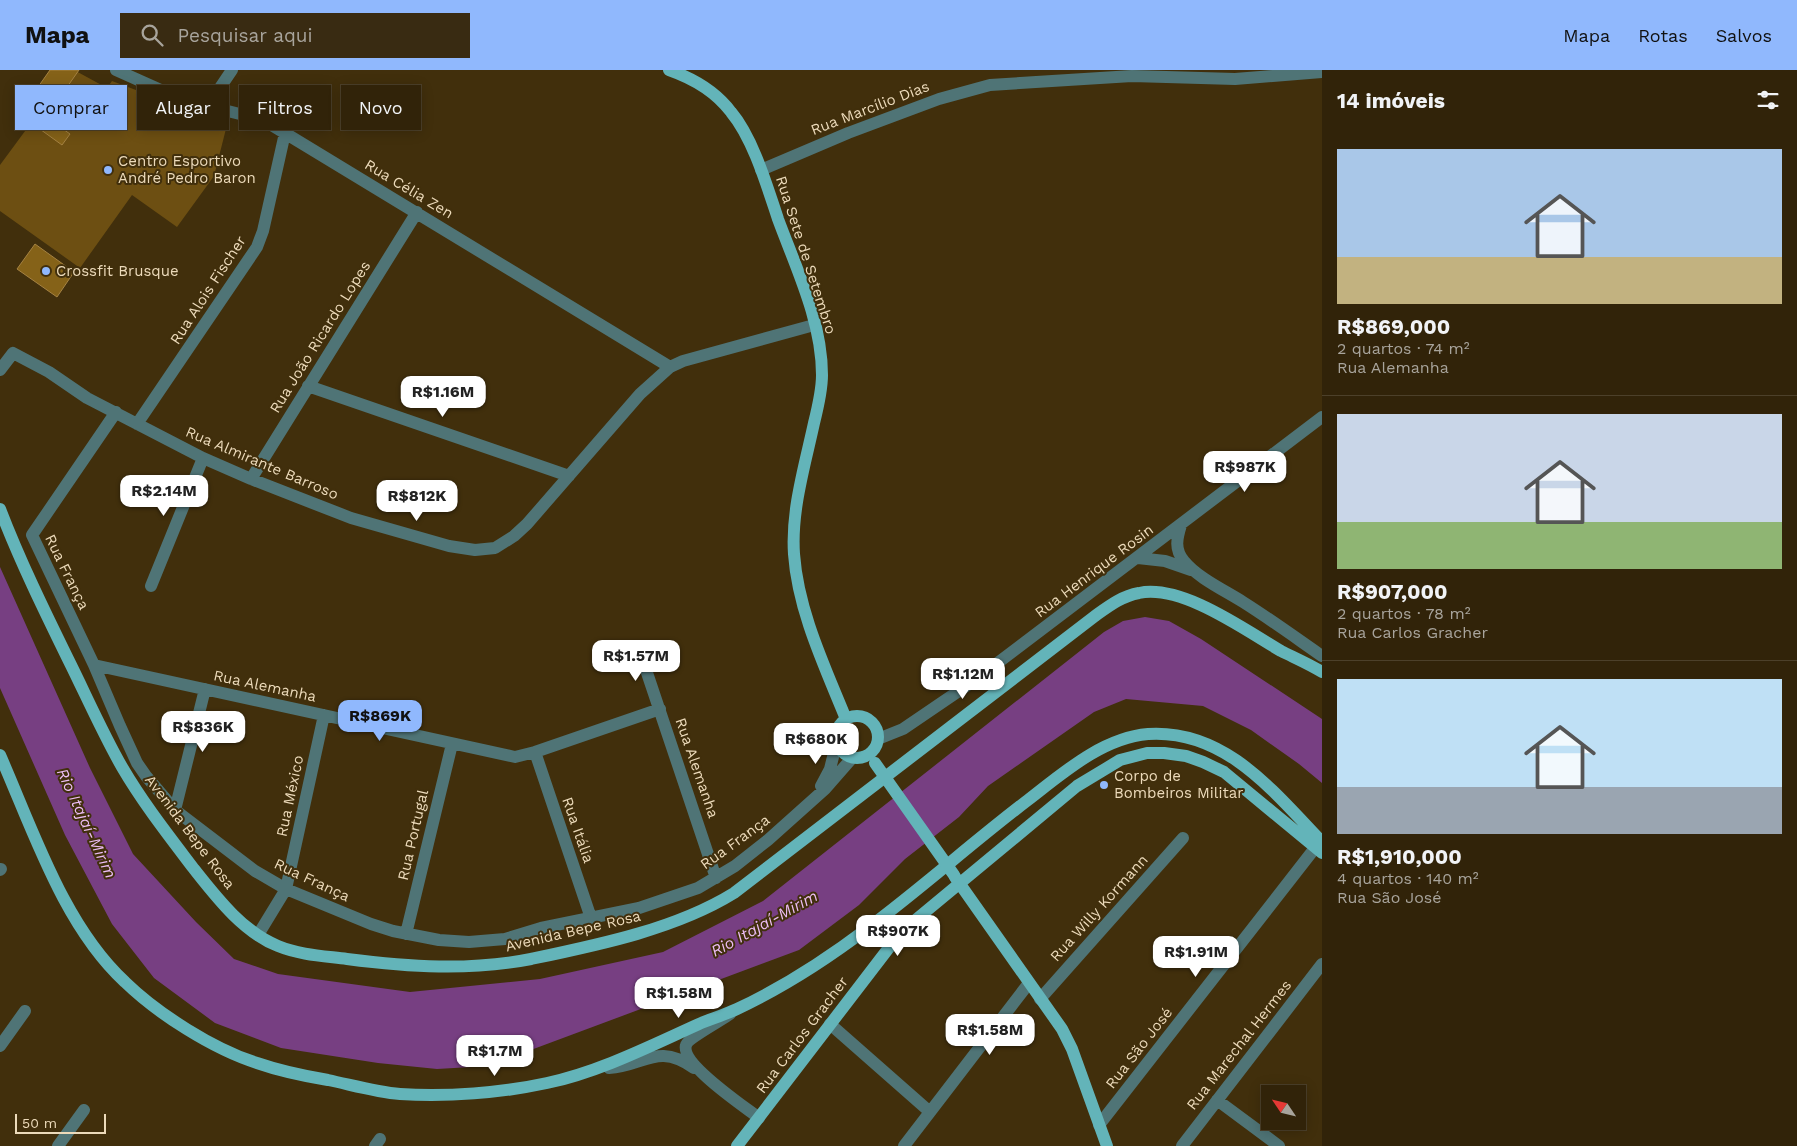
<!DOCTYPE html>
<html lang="pt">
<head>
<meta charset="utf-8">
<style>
	body { margin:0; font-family:"Work Sans",sans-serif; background:#392b12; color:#f1f3f6; height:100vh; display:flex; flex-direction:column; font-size:19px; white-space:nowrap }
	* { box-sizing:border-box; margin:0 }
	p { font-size:16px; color:#a8a49c }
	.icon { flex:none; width:28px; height:28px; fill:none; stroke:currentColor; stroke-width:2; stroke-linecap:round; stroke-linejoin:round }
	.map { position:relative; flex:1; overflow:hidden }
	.panel { display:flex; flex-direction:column; background:#312309; width:475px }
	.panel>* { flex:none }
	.hud { position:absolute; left:15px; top:15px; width:475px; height:45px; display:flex; gap:10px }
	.needle { width:32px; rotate:305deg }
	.tools { position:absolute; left:1261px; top:1015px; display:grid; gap:10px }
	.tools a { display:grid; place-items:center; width:45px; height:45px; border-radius:0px; background:#312309; box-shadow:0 2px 12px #0003,0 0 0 1px #4c402a; font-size:25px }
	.scale { position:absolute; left:15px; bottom:12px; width:91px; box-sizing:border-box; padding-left:5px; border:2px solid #ecdaba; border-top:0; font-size:14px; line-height:18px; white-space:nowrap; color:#ecdaba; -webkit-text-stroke:4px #412f0c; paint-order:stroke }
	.price { position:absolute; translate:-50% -42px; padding:0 11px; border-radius:10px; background:#fff; color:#222; font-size:16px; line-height:32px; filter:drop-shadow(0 1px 2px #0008) }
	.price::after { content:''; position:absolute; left:50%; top:30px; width:15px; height:11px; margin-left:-8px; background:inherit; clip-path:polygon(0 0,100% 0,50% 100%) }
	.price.active { background:#90b8fd; color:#111 }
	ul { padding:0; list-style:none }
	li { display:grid; align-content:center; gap:10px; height:265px; padding:0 15px }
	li+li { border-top:1px solid #4c402a }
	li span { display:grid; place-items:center; height:155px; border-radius:0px; color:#555 }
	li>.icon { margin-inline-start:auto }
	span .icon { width:90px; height:90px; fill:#fffc; stroke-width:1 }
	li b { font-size:21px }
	h2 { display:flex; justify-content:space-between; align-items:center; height:60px; padding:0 15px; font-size:21px }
	.tag { padding:0 18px; border-radius:0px; background:#312309; box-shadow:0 2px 12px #0003,0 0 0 1px #4c402a; font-size:18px; line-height:45px }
	.tag.active { background:#90b8fd; color:#111 }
	header { display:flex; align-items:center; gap:30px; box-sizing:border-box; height:70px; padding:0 25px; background:#90b8fd; color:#111 }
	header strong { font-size:24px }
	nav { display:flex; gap:28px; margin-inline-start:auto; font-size:18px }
	.search { width:350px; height:45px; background:#392b12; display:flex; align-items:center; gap:12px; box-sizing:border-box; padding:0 18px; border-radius:0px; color:#a8a49c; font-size:19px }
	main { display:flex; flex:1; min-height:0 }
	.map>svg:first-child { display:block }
	.green { fill:#6d4f12 }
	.water { fill:#773f82 }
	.building { fill:#856218; stroke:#a58242 }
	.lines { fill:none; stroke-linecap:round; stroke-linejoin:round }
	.minor { stroke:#4f7476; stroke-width:12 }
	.major { stroke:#63b4b9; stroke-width:12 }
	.major-bridge { stroke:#63b4b9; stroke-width:12 }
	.poi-dot { fill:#90b8fd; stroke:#412f0c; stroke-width:2 }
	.labels { text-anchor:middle; stroke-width:4; stroke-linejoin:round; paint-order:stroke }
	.street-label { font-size:15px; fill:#ecdaba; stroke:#412f0c }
	.poi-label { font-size:15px; fill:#ecdaba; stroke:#412f0c; text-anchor:start }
	.water-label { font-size:16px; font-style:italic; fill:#ecbdf5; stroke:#412f0c }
</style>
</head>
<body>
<header>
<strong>Mapa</strong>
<div class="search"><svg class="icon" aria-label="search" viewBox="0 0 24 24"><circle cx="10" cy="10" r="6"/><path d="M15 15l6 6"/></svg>Pesquisar aqui</div>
<nav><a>Mapa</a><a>Rotas</a><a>Salvos</a></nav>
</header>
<main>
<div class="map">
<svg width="1322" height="1076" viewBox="0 0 1322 1076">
	<rect width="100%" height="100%" fill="#412f0c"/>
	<path class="green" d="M50 0H74L107 18 112 11 205 46 228 51 214 106 177 157 132 125 80 198 0 141V95L31 53 19 44Z"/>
	<path class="water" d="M0 497 90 698 133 784 196 852 234 889 278 904 410 922 540 909 663 882 763 831 1104 562 1123 551 1145 547 1169 551 1201 569 1322 649V713L1299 694 1251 660 1203 636 1126 629 1094 642 988 716 959 747 905 789 859 835 799 880 488 996 437 999 378 993 281 978 215 953 154 908 112 854 65 765 0 618Z"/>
	<path class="building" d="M50 0H79L46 47 70 64 62 75 19 44Z
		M35 174 74 202 57 227 17 199Z"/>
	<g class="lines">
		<path class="minor" d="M116 0 183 30 252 47 270 54 670 297
			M207 37 232 0
			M761 100 848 63 939 29 990 15 1132 6 1235 9 1322 2
			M0 300 13 283 49 302 87 328 203 388 251 409 351 448 449 476 475 480 495 478 514 466 527 454 640 324 670 297 683 291 814 255
			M308 316 569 406
			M116 342 32 465 94 595 120 656 137 693 146 706 175 740 255 801 286 819 371 854 393 861 439 870 469 872 505 869 541 858 639 838 698 818 735 796 768 770 825 719 853 687
			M137 354 257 177 263 161 285 63
			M251 409 417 142
			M1181 455C1177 468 1174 479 1184 491 1198 508 1224 520 1243 532 1270 549 1296 568 1322 586
			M1138 488 1165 491 1191 500
			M151 516 203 388
			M638 576 716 808
			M94 595 515 687 535 682 660 639
			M878 669 903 659 975 610 1322 347
			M535 682 591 848
			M821 716 830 699 837 671
			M175 740 205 619
			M0 800 1 799
			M406 864 452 674
			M258 865 286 819 324 645
			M1040 929 1183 768
			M730 944C722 950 688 968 686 975 680 994 745 1037 759 1048
			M830 954 930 1042
			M0 976 25 941
			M609 998C645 996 657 972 694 998
			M1217 1030 1279 1076
			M1099 1055 1315 778
			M58 1076 84 1040
			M375 1076 380 1069
			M904 1076 1029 913
			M1182 1076 1322 894"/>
		<path class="major" d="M669 0C692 8 716 22 731 42 753 68 767 116 778 149 796 198 822 251 822 305 822 321 818 337 814 353 805 395 791 440 794 484 798 541 825 597 846 649
			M0 439C20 491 44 540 68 589 86 625 102 662 122 697 143 733 169 766 194 799 217 828 243 862 278 876 300 885 324 886 347 889 409 897 469 901 531 889 598 875 676 859 734 823L1095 546C1109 536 1122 526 1139 523 1182 514 1245 560 1281 581 1295 588 1309 594 1322 602
			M836 667a21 21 0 1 1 42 0a21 21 0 1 1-42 0Z
			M0 685C33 760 64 856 125 912 158 944 213 979 257 993 280 1001 304 1006 328 1010 352 1015 376 1022 400 1024 447 1027 501 1023 547 1013 599 1002 650 976 699 954 711 949 724 945 737 939 784 917 827 889 868 858 923 817 974 771 1028 730 1063 703 1102 668 1148 664 1225 659 1273 721 1322 772
			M955 807 1062 959 1072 979 1107 1076
			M737 1076 901 862 1077 716 1120 690 1147 683H1164L1186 686 1203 692 1224 702 1322 783"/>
		<path class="major-bridge" d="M875 693 954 805"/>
	</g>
	<g class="poi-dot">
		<circle cx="108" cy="100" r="5"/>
		<circle cx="46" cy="201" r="5"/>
		<circle cx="1104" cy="715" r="5"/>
	</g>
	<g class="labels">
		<g class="street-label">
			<text transform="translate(870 38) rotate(-21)" y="5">Rua Marcílio Dias</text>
			<text transform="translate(409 119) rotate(31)" y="5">Rua Célia Zen</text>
			<text transform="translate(806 185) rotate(72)" y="5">Rua Sete de Setembro</text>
			<text transform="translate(208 220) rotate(-57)" y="5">Rua Alois Fischer</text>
			<text transform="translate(320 267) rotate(-58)" y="5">Rua João Ricardo Lopes</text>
			<text transform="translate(262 393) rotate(23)" y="5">Rua Almirante Barroso</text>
			<text transform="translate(1094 501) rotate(-37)" y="5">Rua Henrique Rosin</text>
			<text transform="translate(67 502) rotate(64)" y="5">Rua França</text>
			<text transform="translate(265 616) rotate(12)" y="5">Rua Alemanha</text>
			<text transform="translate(697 698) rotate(71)" y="5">Rua Alemanha</text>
			<text transform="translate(290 726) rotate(-78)" y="5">Rua México</text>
			<text transform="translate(578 760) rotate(71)" y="5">Rua Itália</text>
			<text transform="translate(190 762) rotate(53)" y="5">Avenida Bepe Rosa</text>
			<text transform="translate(413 765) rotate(-77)" y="5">Rua Portugal</text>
			<text transform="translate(735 772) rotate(-36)" y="5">Rua França</text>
			<text transform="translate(312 810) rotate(25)" y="5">Rua França</text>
			<text transform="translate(1099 838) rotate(-48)" y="5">Rua Willy Kormann</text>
			<text transform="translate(573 861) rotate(-13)" y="5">Avenida Bepe Rosa</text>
			<text transform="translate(802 965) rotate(-53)" y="5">Rua Carlos Gracher</text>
			<text transform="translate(1239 975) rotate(-52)" y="5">Rua Marechal Hermes</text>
			<text transform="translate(1139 978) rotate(-52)" y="5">Rua São José</text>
		</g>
		<g class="poi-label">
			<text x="118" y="96">Centro Esportivo<tspan x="118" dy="17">André Pedro Baron</tspan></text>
			<text x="56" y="206">Crossfit Brusque</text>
			<text x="1114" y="711">Corpo de<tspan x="1114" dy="17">Bombeiros Militar</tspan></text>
		</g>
		<g class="water-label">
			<text transform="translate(87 753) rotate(65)" y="6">Rio Itajaí-Mirim</text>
			<text transform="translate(764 853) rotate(-29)" y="6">Rio Itajaí-Mirim</text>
		</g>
	</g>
</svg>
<div class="tools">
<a><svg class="needle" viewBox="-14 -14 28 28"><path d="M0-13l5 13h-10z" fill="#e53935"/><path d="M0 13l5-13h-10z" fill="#a8a49c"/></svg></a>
</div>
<div class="scale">50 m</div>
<b class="price" style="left:443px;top:348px">R$1.16M</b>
<b class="price" style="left:1245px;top:423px">R$987K</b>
<b class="price" style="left:164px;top:447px">R$2.14M</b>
<b class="price" style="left:417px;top:452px">R$812K</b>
<b class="price" style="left:636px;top:612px">R$1.57M</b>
<b class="price" style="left:963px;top:630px">R$1.12M</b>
<b class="price active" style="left:380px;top:672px">R$869K</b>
<b class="price" style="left:203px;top:683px">R$836K</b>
<b class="price" style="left:816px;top:695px">R$680K</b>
<b class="price" style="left:898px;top:887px">R$907K</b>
<b class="price" style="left:1196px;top:908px">R$1.91M</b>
<b class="price" style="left:679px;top:949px">R$1.58M</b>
<b class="price" style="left:990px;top:986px">R$1.58M</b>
<b class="price" style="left:495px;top:1007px">R$1.7M</b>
<div class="hud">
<a class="tag active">Comprar</a>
<a class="tag">Alugar</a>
<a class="tag">Filtros</a>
<a class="tag">Novo</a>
</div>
</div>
<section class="panel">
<h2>14 imóveis<svg class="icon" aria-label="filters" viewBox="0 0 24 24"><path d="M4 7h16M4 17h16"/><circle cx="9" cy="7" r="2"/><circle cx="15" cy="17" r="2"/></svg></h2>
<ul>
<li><span style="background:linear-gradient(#a9c7e8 70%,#c2b280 0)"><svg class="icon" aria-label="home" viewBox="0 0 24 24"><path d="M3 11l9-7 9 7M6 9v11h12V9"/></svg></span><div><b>R$869,000</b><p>2 quartos · 74 m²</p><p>Rua Alemanha</p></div></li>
<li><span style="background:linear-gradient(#c9d6e8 70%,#8fb573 0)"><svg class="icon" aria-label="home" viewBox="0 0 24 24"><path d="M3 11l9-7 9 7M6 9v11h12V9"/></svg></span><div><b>R$907,000</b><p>2 quartos · 78 m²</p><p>Rua Carlos Gracher</p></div></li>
<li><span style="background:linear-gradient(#bfe0f5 70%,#9aa5b1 0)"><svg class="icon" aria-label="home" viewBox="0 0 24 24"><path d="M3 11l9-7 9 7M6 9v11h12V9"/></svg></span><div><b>R$1,910,000</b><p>4 quartos · 140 m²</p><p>Rua São José</p></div></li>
</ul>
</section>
</main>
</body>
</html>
